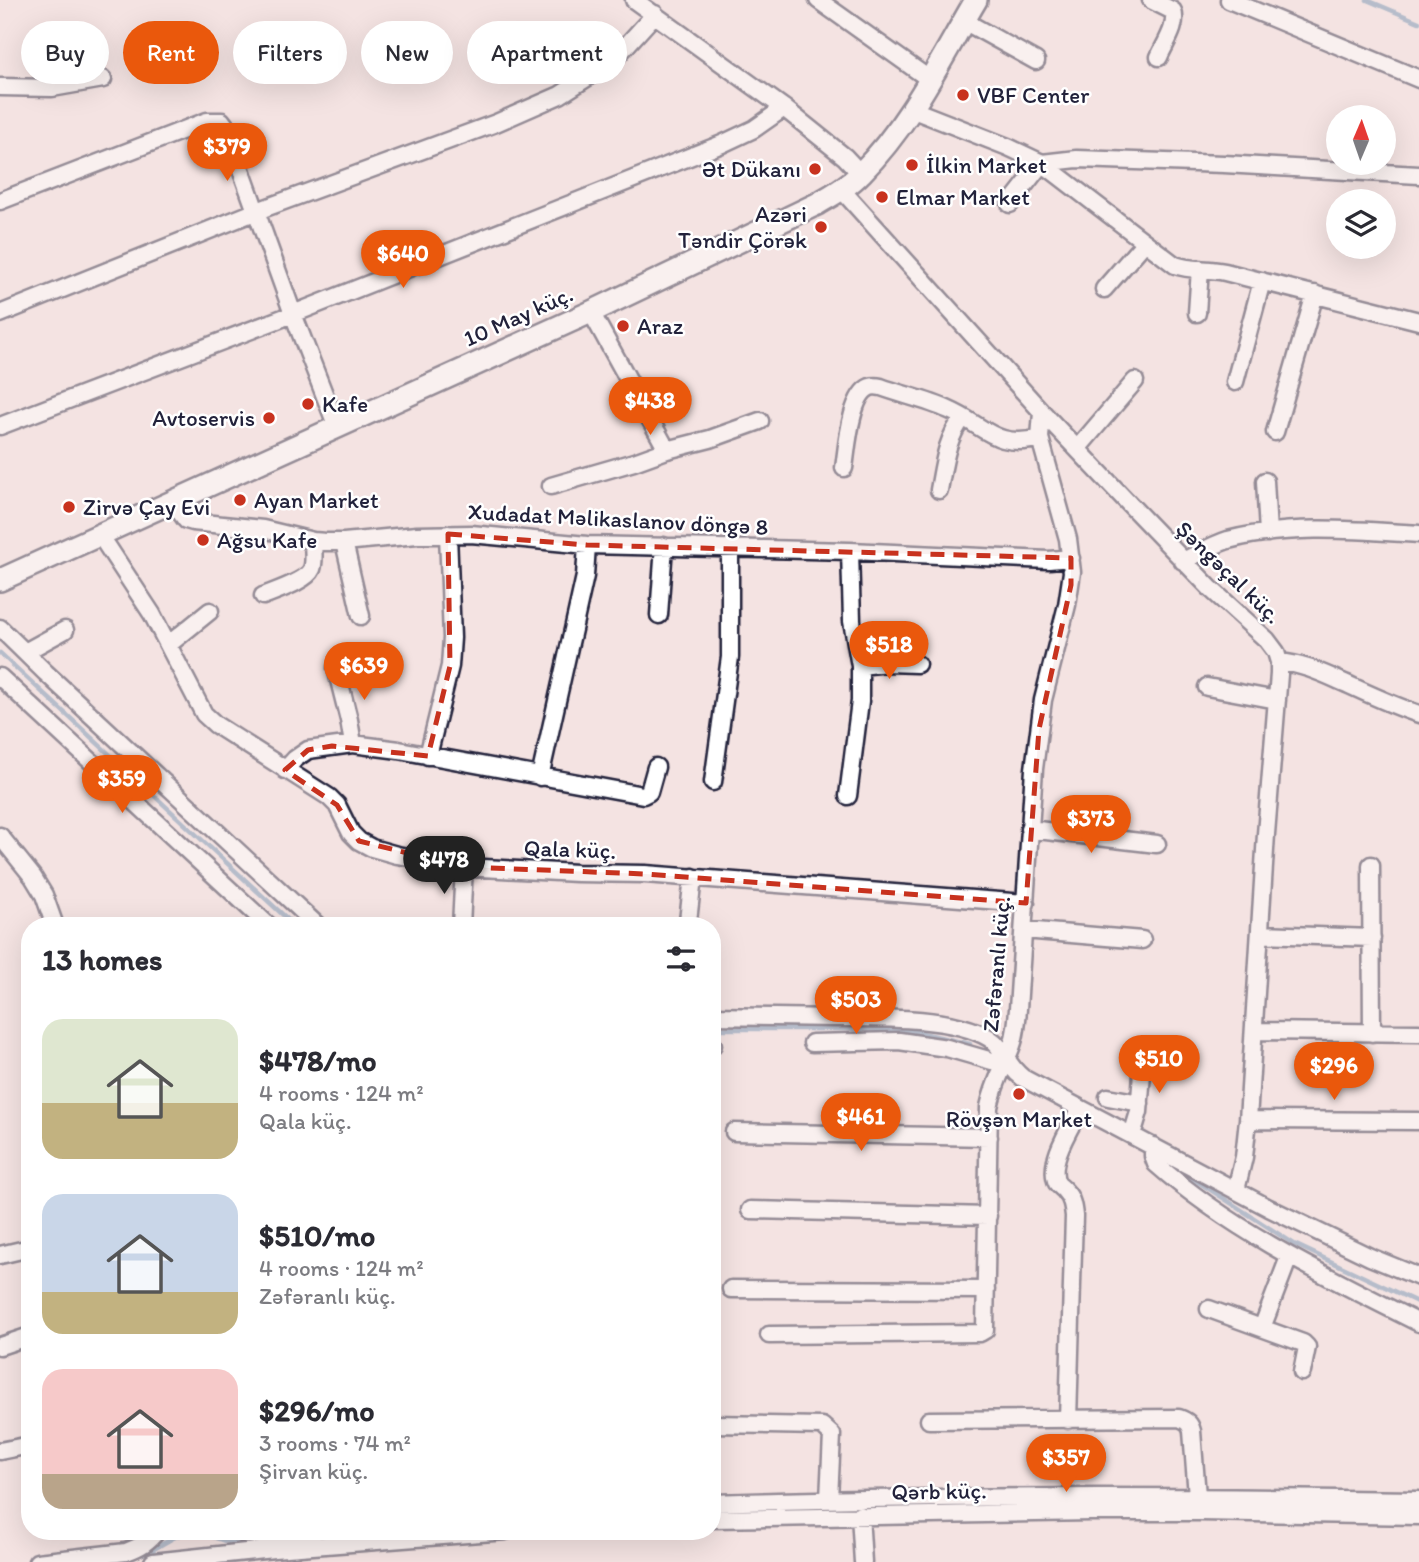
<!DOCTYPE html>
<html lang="en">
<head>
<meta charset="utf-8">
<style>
	body { margin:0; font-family:Itim,sans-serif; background:#f2f2f3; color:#2b2b33; height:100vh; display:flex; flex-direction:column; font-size:26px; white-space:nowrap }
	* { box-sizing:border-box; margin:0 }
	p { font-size:23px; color:#7c7c81 }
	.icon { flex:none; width:38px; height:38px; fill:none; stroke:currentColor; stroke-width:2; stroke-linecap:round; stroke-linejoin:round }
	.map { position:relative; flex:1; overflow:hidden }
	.panel { position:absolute; left:21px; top:917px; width:700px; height:623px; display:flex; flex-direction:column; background:#fff; border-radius:28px; box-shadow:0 7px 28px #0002 }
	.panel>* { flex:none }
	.top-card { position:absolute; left:21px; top:21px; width:700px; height:63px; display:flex; gap:14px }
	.needle { width:46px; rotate:2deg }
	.tools { position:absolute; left:1326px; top:105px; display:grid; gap:14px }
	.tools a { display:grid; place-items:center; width:70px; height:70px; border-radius:50%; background:#fff; box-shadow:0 7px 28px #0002; font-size:35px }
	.price { position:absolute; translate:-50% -60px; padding:0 16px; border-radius:24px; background:#ea580c; color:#fff; font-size:23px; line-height:46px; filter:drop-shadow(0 2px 4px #0008) }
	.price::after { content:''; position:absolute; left:50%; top:42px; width:21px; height:16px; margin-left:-10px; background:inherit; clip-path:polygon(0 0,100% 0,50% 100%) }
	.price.on { background:#222; color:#fff }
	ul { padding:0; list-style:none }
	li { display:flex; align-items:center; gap:21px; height:175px; padding:0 21px }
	li span { display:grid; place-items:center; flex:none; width:196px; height:140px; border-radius:21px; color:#555 }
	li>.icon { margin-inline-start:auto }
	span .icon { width:84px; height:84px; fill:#fffc; stroke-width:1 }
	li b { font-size:30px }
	h2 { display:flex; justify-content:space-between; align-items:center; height:84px; padding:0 21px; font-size:30px }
	.pill { padding:0 24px; border-radius:32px; background:#fff; box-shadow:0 7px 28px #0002; font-size:24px; line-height:63px }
	.pill.on { background:#ea580c; color:#fff }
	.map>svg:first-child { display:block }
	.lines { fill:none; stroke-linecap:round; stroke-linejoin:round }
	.stream { stroke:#6b8dae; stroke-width:4.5 }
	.minor-casing { stroke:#22223b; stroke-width:21 }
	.major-casing { stroke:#22223b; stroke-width:26 }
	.minor { stroke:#fff; stroke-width:16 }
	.major { stroke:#fff; stroke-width:21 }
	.marked { fill:none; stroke:#c8321e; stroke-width:5; stroke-dasharray:14 9; stroke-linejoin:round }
	.poi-dot { fill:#c8321e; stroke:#fff; stroke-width:2.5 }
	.labels { text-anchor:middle; stroke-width:5; stroke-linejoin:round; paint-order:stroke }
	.poi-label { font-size:23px; fill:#22223b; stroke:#fff; text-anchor:start }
	.street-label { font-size:23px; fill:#22223b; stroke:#fff }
</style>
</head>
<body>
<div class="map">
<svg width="1419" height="1562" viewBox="0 0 1419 1562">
	<rect width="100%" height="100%" fill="#f4e3e2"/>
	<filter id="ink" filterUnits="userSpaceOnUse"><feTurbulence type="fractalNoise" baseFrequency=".0143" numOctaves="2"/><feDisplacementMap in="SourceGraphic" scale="14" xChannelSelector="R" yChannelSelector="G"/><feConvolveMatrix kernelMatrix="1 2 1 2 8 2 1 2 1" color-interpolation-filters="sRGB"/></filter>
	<g filter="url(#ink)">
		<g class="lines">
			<path class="stream" d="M1367 0 1419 22
				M0 653 295 926
				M712 1029H880L918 1032 970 1044
				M1183 1172 1294 1244 1419 1303
				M134 1556C154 1554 169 1536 188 1532 201 1530 213 1538 225 1541 236 1544 247 1543 258 1542"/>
			<defs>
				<path id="minor" d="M634 0 784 108 845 157 861 174
					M818 0 929 79
					M1151 0 1173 11C1178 26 1165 43 1159 57
					M1229 0 1419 79
					M964 21 1036 61
					M0 87 52 88 103 79
					M911 109 1008 147 1042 163 1077 159 1224 164 1419 175
					M841 189 1042 412 1135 510 1211 589 1267 640 1276 652 1279 662V674L1266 834 1248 1120 1244 1157 1236 1190
					M0 201 207 121H222L225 125 293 314 337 427
					M1010 204 1042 163 1175 265C1191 271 1209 268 1225 272L1419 321
					M1104 289 1145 242
					M591 312 667 450
					M1197 313 1200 269
					M0 314 257 211 496 123 560 95 593 74 615 58 655 14
					M1235 382 1262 281
					M0 426 293 314 722 144 754 129 784 108
					M1275 432 1315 294
					M1077 449 1135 381
					M844 468C847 449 850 395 870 387 873 386 877 386 881 387 903 395 927 400 949 410 984 425 996 450 1040 438
					M1265 481 1268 533
					M551 486 634 462 667 450 710 439 760 421
					M939 490C944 464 946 439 963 418
					M173 502 186 520 193 522 263 529 313 541 326 542H344L417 535 471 534 587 545 850 551 1049 560 1071 558
					M100 535 152 614 204 714 216 725 329 797 337 805 351 833 359 841 372 848 397 855 464 867 577 873 645 874 1026 903
					M344 542 361 616
					M1183 561C1198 554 1212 545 1228 540 1290 524 1355 530 1419 534
					M263 596C275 591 307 581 312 569 315 561 313 549 313 541
					M659 615 664 546
					M0 628 46 673 318 926
					M168 645 210 611
					M25 652 65 630
					M1279 662C1304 664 1324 674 1347 684 1371 695 1394 706 1419 714
					M860 666 888 663 917 664
					M336 668 349 720 353 744
					M0 677 269 926
					M1207 687 1277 700
					M428 756 450 666 452 638 448 534
					M285 770 295 759 308 750 353 744 399 750 643 795 649 792 656 767
					M540 777 585 576 587 545
					M713 782 730 657V547
					M848 796 860 701V666L852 621 850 551
					M1029 829 1157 844
					M0 836 33 877 44 895 55 926
					M1371 865 1372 1033
					M688 921 693 877
					M461 926 464 867
					M1024 930 1142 940
					M1260 934 1372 938
					M712 1016C753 1017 795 1017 836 1018 878 1018 953 1016 989 1038 1004 1047 1006 1066 1023 1078L1269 1208 1370 1257 1419 1277
					M1254 1031 1419 1033
					M812 1043 899 1041 947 1048 992 1061 1006 1060
					M712 1045H713
					M1108 1097 1140 1103
					M1248 1120 1419 1121
					M734 1132 989 1137
					M1132 1135 1139 1112 1144 1047
					M1153 1146V1156L1156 1164C1233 1232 1328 1277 1419 1323
					M750 1210 988 1216
					M0 1255 30 1248
					M731 1289 986 1290
					M1209 1309 1303 1343 1307 1347 1302 1372
					M1262 1328 1289 1257
					M769 1335 980 1333 985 1330 989 1107C994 1083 1003 1069 1011 1048 1016 1036 1017 1022 1018 1009L1034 769 1043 700 1067 605 1072 572 1068 539 1040 438 1042 412
					M0 1346 30 1336
					M929 1420 1179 1418C1187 1421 1190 1423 1192 1431L1197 1496
					M1068 1420 1074 1216C1073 1207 1072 1198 1065 1191 1062 1187 1059 1186 1057 1183 1047 1162 1071 1127 1080 1109
					M712 1424 822 1426 832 1435 829 1499
					M0 1451 30 1445
					M712 1503C948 1495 1183 1496 1419 1500
					M860 1515 863 1562
					M712 1519 1091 1512H1200L1419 1516
					M238 1531C254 1540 295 1533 315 1531
					M37 1562 126 1552C140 1547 148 1542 157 1531
					M153 1562 274 1549 506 1531"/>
				<path id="major" d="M0 580 591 312 817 204C832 195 849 186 861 173 910 124 941 59 976 0"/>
			</defs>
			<use href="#minor" class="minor-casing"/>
			<use href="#major" class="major-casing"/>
			<use href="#minor" class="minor"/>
			<use href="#major" class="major"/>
		</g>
	</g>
	<path d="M0 0H1419V1562H0ZM448 534 587 545 1071 558V585L1039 729 1026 903 645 874 464 867 359 841 337 805 285 770 308 750 332 746 428 756 450 666Z" fill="#f4e3e2" fill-opacity=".55" fill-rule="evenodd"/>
	<path class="marked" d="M448 534 587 545 1071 558V585L1039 729 1026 903 645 874 464 867 359 841 337 805 285 770 308 750 332 746 428 756 450 666Z"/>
	<g class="poi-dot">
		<circle cx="963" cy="95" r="7"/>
		<circle cx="912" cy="165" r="7"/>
		<circle cx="815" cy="169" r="7"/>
		<circle cx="882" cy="197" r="7"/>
		<circle cx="821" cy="227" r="7"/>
		<circle cx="623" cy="326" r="7"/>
		<circle cx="308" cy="404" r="7"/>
		<circle cx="269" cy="418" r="7"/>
		<circle cx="240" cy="500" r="7"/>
		<circle cx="69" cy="507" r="7"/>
		<circle cx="203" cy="540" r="7"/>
		<circle cx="1019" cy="1094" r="7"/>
	</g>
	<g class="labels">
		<g class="poi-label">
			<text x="977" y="103">VBF Center</text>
			<text x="926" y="173">İlkin Market</text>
			<text x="801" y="177" text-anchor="end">Ət Dükanı</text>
			<text x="896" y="205">Elmar Market</text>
			<text x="807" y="222" text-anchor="end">Azəri<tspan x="807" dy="26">Təndir Çörək</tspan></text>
			<text x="637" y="334">Araz</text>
			<text x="322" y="412">Kafe</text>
			<text x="255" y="426" text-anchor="end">Avtoservis</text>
			<text x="254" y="508">Ayan Market</text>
			<text x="83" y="515">Zirvə Çay Evi</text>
			<text x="217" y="548">Ağsu Kafe</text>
			<text x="1019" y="1127" text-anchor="middle">Rövşən Market</text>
		</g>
		<g class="street-label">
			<text transform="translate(518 316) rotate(-24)" y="8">10 May küç.</text>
			<text transform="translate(618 519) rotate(3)" y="8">Xudadat Məlikaslanov döngə 8</text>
			<text transform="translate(1229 572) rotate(44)" y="8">Şəngəçal küç.</text>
			<text transform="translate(570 849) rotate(2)" y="8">Qala küç.</text>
			<text transform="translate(996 964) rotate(-85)" y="8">Zəfəranlı küç.</text>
			<text transform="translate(939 1491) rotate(-1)" y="8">Qərb küç.</text>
		</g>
	</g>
</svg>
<div class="tools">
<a><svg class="needle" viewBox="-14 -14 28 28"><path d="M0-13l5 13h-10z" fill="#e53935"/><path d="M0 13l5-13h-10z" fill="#7c7c81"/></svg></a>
<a><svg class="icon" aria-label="layers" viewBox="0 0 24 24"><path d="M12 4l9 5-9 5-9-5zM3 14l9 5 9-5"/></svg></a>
</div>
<b class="price" style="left:227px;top:183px">$379</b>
<b class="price" style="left:403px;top:290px">$640</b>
<b class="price" style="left:650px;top:437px">$438</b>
<b class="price" style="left:889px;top:681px">$518</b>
<b class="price" style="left:364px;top:702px">$639</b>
<b class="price" style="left:122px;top:815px">$359</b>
<b class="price" style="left:1091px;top:855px">$373</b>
<b class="price on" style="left:444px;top:896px">$478</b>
<b class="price" style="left:856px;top:1036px">$503</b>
<b class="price" style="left:1159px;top:1095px">$510</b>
<b class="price" style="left:1334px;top:1102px">$296</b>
<b class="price" style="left:861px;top:1153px">$461</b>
<b class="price" style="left:1066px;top:1494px">$357</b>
<div class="top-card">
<a class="pill">Buy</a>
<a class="pill on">Rent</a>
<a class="pill">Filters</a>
<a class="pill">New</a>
<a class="pill">Apartment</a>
</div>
<section class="panel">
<h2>13 homes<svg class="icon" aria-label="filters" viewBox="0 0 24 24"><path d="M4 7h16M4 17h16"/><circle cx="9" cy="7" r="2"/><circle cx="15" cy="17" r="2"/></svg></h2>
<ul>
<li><span style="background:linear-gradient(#dfe7d0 60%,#c2b280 0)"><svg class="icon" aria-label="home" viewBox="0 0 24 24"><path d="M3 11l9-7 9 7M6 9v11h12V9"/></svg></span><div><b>$478/mo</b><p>4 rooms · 124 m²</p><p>Qala küç.</p></div></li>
<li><span style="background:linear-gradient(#c9d6e8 70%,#c2b280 0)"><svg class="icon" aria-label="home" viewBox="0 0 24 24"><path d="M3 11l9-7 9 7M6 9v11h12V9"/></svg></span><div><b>$510/mo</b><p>4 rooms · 124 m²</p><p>Zəfəranlı küç.</p></div></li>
<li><span style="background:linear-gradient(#f6c9c9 75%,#b9a48a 0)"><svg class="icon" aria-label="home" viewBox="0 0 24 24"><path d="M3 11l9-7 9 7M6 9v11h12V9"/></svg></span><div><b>$296/mo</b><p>3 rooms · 74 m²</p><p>Şirvan küç.</p></div></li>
</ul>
</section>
</div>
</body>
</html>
